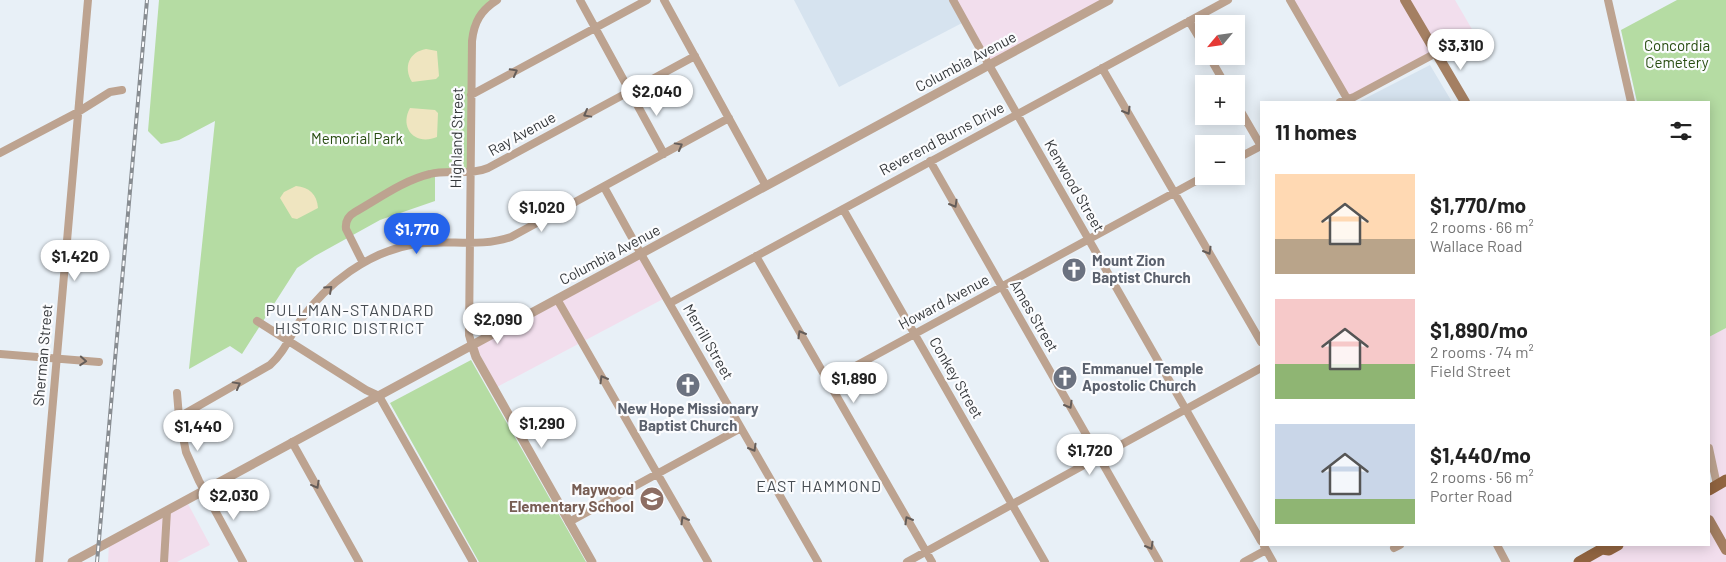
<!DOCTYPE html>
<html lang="en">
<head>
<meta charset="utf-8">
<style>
	body { margin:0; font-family:Barlow,sans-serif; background:#f6f6f6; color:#222; height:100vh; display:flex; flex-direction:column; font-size:19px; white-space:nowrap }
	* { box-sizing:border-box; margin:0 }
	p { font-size:16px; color:#767676 }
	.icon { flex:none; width:28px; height:28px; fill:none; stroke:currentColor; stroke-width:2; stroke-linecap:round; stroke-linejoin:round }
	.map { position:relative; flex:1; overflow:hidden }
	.sheet { position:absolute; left:1260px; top:101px; width:450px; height:445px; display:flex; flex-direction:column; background:#fff; border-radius:0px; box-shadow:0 2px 12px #0003 }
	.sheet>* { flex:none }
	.needle { width:32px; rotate:241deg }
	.buttons { position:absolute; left:1195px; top:15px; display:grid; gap:10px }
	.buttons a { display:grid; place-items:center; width:50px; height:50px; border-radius:0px; background:#fff; box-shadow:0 2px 12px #0003; font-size:25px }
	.price { position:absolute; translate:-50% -42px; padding:0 11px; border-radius:18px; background:#fff; color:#222; font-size:16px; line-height:32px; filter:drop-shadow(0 1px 2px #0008) }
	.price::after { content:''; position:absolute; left:50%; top:30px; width:15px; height:11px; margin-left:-8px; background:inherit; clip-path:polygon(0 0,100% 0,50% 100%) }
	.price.on { background:#2563eb; color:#fff }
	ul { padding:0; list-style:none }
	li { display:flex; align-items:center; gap:15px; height:125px; padding:0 15px }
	li span { display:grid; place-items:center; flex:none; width:140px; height:100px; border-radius:0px; color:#555 }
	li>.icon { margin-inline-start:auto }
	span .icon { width:60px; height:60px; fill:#fffc; stroke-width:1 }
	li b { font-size:21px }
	h2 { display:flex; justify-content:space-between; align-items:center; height:60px; padding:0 15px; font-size:21px }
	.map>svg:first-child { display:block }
	.commercial { fill:#f2deed }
	.built { fill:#d6e3ef }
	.green { fill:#b5dca3 }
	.sand { fill:#efe5c0 }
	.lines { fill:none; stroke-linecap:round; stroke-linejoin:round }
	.minor { stroke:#bda390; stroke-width:8 }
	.tertiary { stroke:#bda390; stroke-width:9 }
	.secondary { stroke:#a47f62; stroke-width:10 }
	.primary { stroke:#916440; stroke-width:11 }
	.rail-casing { stroke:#888d92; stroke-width:4 }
	.rail { stroke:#fbfcfe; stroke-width:2; stroke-dasharray:5.5; stroke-linecap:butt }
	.oneway { stroke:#655d59 }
	.labels { text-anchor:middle; stroke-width:4.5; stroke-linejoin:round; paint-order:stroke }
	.park-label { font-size:15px; fill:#284c11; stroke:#fbfcfe }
	.street-label { font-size:15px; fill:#35383b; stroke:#fbfcfe }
	.worship-label { font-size:15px; font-weight:bold; fill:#5b616d; stroke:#fbfcfe; text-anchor:start }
	.education-label { font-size:15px; font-weight:bold; fill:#785e54; stroke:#fbfcfe; text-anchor:end }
	.neighbourhood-label { font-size:16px; letter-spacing:1px; fill:#474d53; stroke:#fbfcfe }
</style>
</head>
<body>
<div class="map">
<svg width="1726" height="562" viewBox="0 0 1726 562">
	<rect width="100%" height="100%" fill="#e8f0f7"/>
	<path class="commercial" d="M955 0H1105L989 63Z
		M1293 0H1403L1433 52 1348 97Z
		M1407 0H1455L1473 31 1437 52Z
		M640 255 665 298 497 387 475 345Z
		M1726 328V477L1718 482 1709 439V337Z
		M1726 482V538L1723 540 1709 517V492Z
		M187 502 210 545 177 562H108L109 544Z
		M1709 524 1726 555V562H1581L1623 545H1709Z"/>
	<path class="built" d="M794 0H952L964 22 839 87Z
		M1430 65 1452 102H1358Z"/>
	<path class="green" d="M159 0H495L476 22 471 171 435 173V201L380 220 315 256 297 268 242 354 230 346 189 369 215 121 179 140 161 144 148 131Z
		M1677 0H1726V328L1709 337V102H1637L1621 30Z
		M471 360 586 562H479L390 403Z"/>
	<path class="sand" d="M426 49 437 51 439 76 436 79 412 82C403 67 409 52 426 49Z
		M410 108 435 110 438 113 437 137C415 146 399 128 410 108Z
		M296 186C309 187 317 194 318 208L297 219 292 218 280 198 284 192Z"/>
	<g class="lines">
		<path class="minor" d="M580 0 664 154
			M664 0 766 186
			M953 0 989 65 1261 541
			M1290 0 1349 102
			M1608 0 1631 102
			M1189 21 1204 46
			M1209 56 1225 84
			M1102 68 1261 342
			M471 95 647 0
			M1340 102 1354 97 1436 53
			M1236 103 1261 146
			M0 153 78 112 110 92 122 90
			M1236 159 1261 146
			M930 161 1159 562
			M604 187 641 254 818 562
			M843 209 1045 562
			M756 256 932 562
			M363 263 346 229C345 221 348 216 355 212 378 199 404 180 430 174 449 169 470 176 488 168L695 56
			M557 299 708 562
			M670 303 1228 0
			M257 321 366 390 379 396 473 562
			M472 345 469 335 472 41C474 22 481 10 497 0
			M0 354 99 362
			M828 381 1205 176
			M177 393 179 417 186 452 199 481 243 562
			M179 417 270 365C284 353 290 336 300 321 327 283 368 252 415 244 447 239 480 248 511 237L729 118
			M292 442 359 562
			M1709 448 1717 485
			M569 522 741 428
			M1497 545 1506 562
			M1264 546 1273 562
			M1394 548 1400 545
			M39 562 88 0
			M164 562 167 511
			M907 562 1261 368
			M1244 562 1266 550"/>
		<path class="tertiary" d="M472 345 476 357 592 562
			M72 562 1109 0"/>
		<path class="secondary" d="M1405 0 1465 102
			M1709 520 1726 550"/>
		<path class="primary" d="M1709 490 1726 480
			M1602 549 1609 550 1618 545
			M1579 562 1602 549 1604 545"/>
		<defs>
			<path id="rail" d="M97 562 147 0"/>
		</defs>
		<use href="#rail" class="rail-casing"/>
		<use href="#rail" class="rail"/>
	</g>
	<defs><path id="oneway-chevron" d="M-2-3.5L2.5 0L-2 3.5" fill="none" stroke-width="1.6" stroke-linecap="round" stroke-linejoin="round" transform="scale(1.25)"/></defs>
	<g class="oneway">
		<use href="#oneway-chevron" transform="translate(514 72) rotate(-28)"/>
		<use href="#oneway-chevron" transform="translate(1127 111) rotate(60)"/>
		<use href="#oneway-chevron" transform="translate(587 114) rotate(151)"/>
		<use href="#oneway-chevron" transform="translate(679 146) rotate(-29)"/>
		<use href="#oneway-chevron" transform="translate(954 204) rotate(60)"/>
		<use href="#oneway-chevron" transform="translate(1208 251) rotate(60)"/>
		<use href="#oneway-chevron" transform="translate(329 289) rotate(-42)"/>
		<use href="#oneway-chevron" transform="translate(801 334) rotate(-120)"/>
		<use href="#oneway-chevron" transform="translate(83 361) rotate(4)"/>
		<use href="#oneway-chevron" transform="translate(603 379) rotate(-120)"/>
		<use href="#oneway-chevron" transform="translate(237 385) rotate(-29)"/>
		<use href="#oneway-chevron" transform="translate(1069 405) rotate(60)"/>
		<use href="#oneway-chevron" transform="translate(753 448) rotate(60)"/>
		<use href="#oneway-chevron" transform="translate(316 485) rotate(61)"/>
		<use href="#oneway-chevron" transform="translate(684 520) rotate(-120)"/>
		<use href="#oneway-chevron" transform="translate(908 520) rotate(-120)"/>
		<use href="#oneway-chevron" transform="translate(1150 546) rotate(60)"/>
	</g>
	<defs>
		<symbol id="church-disc" viewBox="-11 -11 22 22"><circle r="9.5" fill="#6b7280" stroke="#fbfcfe"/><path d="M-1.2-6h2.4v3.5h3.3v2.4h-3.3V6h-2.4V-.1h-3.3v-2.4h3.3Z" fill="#fff"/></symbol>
		<symbol id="school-disc" viewBox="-11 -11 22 22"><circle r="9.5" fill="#8d6e63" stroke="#fbfcfe"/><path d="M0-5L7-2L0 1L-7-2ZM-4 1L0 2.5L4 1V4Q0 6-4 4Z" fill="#fff"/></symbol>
	</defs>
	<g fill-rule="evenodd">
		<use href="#church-disc" x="1060" y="256" width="28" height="28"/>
		<use href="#church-disc" x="1051" y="364" width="28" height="28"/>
		<use href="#church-disc" x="674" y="371" width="28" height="28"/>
		<use href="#school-disc" x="638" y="485" width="28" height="28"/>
	</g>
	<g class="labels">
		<g class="park-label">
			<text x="1677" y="51">Concordia<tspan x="1677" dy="17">Cemetery</tspan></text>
			<text x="357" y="144">Memorial Park</text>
		</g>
		<g class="street-label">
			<text transform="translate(966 62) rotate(-28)" y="5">Columbia Avenue</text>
			<text transform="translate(522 134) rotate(-29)" y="5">Ray Avenue</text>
			<text transform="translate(457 138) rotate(-89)" y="5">Highland Street</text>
			<text transform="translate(942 139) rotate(-28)" y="5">Reverend Burns Drive</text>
			<text transform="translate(1074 186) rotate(60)" y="5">Kenwood Street</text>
			<text transform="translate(610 255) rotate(-28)" y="5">Columbia Avenue</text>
			<text transform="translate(944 302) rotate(-28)" y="5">Howard Avenue</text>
			<text transform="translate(1034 316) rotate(60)" y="5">Ames Street</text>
			<text transform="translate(708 342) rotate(60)" y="5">Merrill Street</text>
			<text transform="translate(43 355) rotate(-85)" y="5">Sherman Street</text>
			<text transform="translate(956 378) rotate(60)" y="5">Conkey Street</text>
		</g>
		<g class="worship-label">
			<text x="1092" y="266">Mount Zion<tspan x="1092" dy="17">Baptist Church</tspan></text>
			<text x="1082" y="374">Emmanuel Temple<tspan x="1082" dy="17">Apostolic Church</tspan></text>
			<text x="688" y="414" text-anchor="middle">New Hope Missionary<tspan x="688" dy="17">Baptist Church</tspan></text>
		</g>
		<g class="education-label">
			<text x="634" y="495">Maywood<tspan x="634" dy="17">Elementary School</tspan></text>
		</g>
		<g class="neighbourhood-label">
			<text x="350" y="316">PULLMAN-STANDARD<tspan x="350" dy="18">HISTORIC DISTRICT</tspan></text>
			<text x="819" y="492">EAST HAMMOND</text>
		</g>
	</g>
</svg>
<div class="buttons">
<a><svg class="needle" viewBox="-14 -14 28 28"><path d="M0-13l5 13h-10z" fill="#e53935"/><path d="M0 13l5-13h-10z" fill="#767676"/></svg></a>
<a>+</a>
<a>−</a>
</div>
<b class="price" style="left:1461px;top:71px">$3,310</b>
<b class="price" style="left:657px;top:117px">$2,040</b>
<b class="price" style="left:542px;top:233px">$1,020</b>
<b class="price on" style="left:417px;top:255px">$1,770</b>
<b class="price" style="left:75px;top:282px">$1,420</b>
<b class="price" style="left:498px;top:345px">$2,090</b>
<b class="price" style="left:854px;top:404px">$1,890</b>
<b class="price" style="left:542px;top:449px">$1,290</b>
<b class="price" style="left:198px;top:452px">$1,440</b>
<b class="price" style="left:1090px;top:476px">$1,720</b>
<b class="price" style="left:234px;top:521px">$2,030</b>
<section class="sheet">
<h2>11 homes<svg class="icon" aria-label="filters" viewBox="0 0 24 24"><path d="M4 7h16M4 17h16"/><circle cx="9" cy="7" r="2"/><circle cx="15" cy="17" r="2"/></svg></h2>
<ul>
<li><span style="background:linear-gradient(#ffd9b3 65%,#b9a48a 0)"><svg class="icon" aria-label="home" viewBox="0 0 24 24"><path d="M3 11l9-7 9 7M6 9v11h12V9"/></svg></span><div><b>$1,770/mo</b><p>2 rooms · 66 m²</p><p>Wallace Road</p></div></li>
<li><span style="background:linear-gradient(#f6c9c9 65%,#8fb573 0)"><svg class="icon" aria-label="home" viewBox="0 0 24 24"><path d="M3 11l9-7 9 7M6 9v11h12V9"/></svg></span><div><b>$1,890/mo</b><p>2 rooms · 74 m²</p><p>Field Street</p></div></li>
<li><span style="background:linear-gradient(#c9d6e8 75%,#8fb573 0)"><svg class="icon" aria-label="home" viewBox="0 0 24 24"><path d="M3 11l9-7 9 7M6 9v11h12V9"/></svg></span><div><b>$1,440/mo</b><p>2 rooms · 56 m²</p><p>Porter Road</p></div></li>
</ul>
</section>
</div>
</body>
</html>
